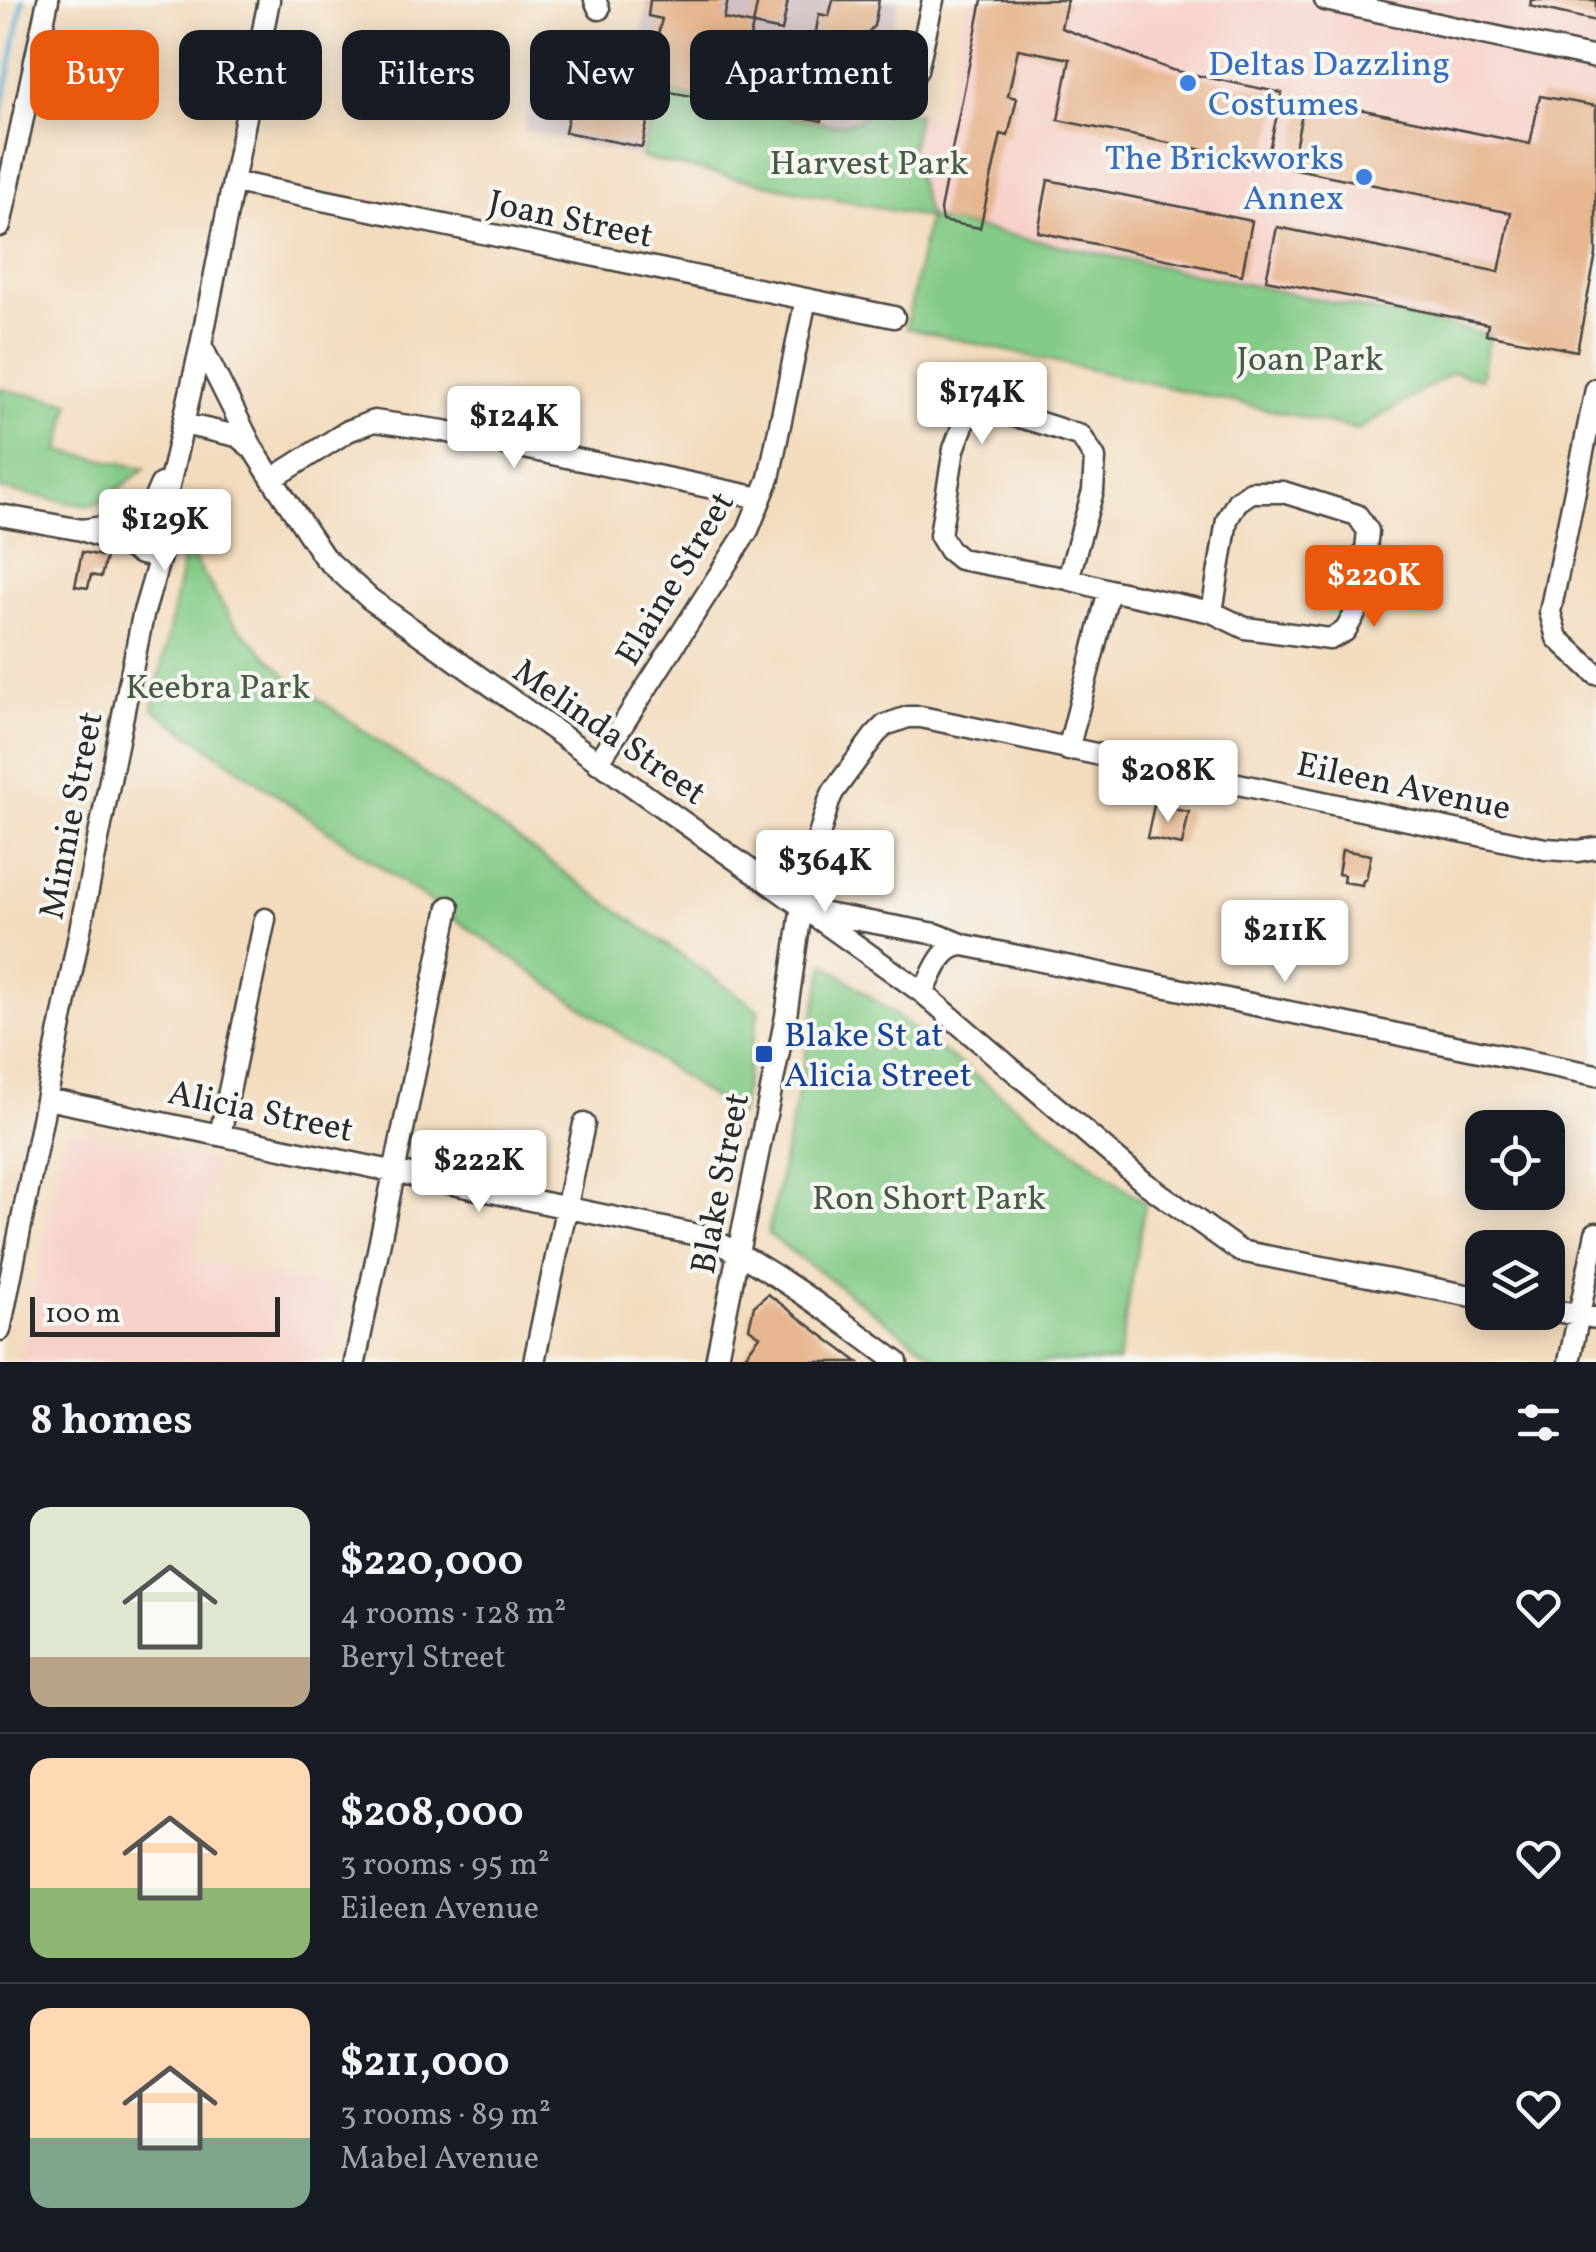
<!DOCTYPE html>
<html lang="en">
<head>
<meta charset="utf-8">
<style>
	body { margin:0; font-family:Vollkorn,serif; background:#242831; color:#f1f3f6; height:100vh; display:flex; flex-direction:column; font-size:38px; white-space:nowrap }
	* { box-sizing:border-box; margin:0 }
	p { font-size:32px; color:#9ea1a6 }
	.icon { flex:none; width:55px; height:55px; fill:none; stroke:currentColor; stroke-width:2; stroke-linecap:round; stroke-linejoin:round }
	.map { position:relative; height:1362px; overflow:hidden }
	.side { display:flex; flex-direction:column; background:#171b24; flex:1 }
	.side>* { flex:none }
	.guide { position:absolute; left:30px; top:30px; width:1000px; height:90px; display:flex; gap:20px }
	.tools { position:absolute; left:1465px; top:1110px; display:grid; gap:20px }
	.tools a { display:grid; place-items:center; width:100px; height:100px; border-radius:20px; background:#171b24; box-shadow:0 5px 25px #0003; font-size:50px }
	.scale { position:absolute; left:30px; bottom:25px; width:250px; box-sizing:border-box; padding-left:10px; border:5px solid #2b2b2b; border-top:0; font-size:28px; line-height:35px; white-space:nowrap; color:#2b2b2b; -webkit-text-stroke:8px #f6f6f2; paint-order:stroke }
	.price { position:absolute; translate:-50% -85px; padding:0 22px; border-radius:10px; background:#fff; color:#222; font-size:32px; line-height:65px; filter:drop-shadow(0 2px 5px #0008) }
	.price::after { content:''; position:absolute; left:50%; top:60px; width:30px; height:22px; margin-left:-15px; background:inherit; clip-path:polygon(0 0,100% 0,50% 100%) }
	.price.current { background:#ea580c; color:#fff }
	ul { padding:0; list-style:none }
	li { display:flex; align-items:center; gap:30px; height:250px; padding:0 30px }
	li+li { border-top:2px solid #363941 }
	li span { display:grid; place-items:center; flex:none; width:280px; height:200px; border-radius:20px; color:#555 }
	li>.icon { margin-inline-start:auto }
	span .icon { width:120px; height:120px; fill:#fffc; stroke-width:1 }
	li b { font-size:42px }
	h2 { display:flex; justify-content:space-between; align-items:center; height:120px; padding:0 30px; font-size:42px }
	.chip { padding:0 35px; border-radius:20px; background:#171b24; box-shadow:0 5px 25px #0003; font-size:35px; line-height:90px }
	.chip.current { background:#ea580c; color:#fff }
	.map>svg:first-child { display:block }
	.built { fill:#f7d1c9 }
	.industrial { fill:#d2bfc1 }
	.green { fill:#84cb86; stroke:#587b58; stroke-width:2.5 }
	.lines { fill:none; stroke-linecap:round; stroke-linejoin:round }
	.stream { stroke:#55aad1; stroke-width:5 }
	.building { fill:#e6b68f }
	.street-casing { stroke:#494541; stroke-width:25 }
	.street { stroke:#fff; stroke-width:20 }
	.shop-dot { fill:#3f7fe0; stroke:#f6f6f2; stroke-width:4 }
	.transit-dot { fill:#1a4fb4; stroke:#f6f6f2; stroke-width:4 }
	.labels { text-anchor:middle; stroke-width:8; stroke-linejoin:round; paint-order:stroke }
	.shop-label { font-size:35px; fill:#366cbe; stroke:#f6f6f2; text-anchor:start }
	.park-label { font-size:35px; fill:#465b46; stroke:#f6f6f2 }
	.street-label { font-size:35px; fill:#2b2b2b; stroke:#f6f6f2 }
	.transit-label { font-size:35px; fill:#164399; stroke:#f6f6f2; text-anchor:start }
</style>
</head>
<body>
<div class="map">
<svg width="1596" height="1362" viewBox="0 0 1596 1362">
	<rect width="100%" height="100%" fill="#f6f6f2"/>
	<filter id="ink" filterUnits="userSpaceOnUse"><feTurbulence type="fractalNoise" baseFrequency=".01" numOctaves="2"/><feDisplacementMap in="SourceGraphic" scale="20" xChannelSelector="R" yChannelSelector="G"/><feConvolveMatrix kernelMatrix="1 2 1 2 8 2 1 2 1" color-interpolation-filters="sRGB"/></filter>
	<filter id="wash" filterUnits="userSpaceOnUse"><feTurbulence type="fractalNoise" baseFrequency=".0048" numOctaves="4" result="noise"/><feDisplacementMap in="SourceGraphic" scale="40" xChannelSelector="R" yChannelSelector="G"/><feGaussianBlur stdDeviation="2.25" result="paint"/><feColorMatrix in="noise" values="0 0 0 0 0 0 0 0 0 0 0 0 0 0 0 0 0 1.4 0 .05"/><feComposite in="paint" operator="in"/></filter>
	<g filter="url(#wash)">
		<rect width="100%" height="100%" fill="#f3dbbd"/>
		<path class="built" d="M968 0H1596V254L1577 351 928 218 910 154 918 114 941 118Z
			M67 1130 214 1161 194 1259 342 1290 328 1362H19Z"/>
		<path class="industrial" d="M646 0H899L876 105 856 122 832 125 656 91 642 158 524 130 539 60 618 75 640 46 647 3Z"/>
		<path class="green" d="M656 91 832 125 856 122 876 105 918 114 910 154 929 218 1490 335 1481 379 1453 372 1358 430 906 328 928 218 642 158Z
			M0 389 70 402 60 451 145 468 102 502 88 506 0 489Z
			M186 546 233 622 289 678 759 1010 739 1116 153 709Z
			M825 963 1145 1203 1118 1362H942L768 1234Z"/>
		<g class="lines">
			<path class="stream" d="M0 121 23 0"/>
		</g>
		<g id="blocks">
			<path class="building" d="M650 0H728L724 19 753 25 744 62 832 76 822 121 654 89 642 147 565 132 574 91 628 101 631 85 650 87 655 59 652 58 662 19 648 16Z
				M758 0H788L782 31 753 25Z
				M833 0H879L874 26 856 45 815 37 819 14 829 16Z
				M982 0H1067L1061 28 1172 70 1282 93 1266 163 1058 120 1070 59 1018 49 1008 96 1017 98 1008 136 1001 134 980 228 942 221 940 210Z
				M1531 0H1596V21L1530 6Z
				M1540 96 1596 106V254L1577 351 1486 334 1488 324 1266 280 1277 227 1499 272 1511 213 1291 168 1305 98 1530 144Z
				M1048 180 1252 221 1242 275 1038 232Z
				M82 552 106 557 101 577 91 575 88 588 75 586Z
				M1154 805 1189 812 1182 845 1147 838Z
				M1342 850 1371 855 1366 880H1363L1362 885 1343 882 1344 875 1338 874Z
				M768 1294 827 1339 858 1362H740L760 1336 749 1328 754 1306Z"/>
		</g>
	</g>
	<g filter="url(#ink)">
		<use href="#blocks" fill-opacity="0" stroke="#494541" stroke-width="2.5"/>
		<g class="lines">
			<defs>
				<path id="street" d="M595 0 599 9
					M1325 0 1596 58
					M893 108 917 70 933 0
					M234 182 894 317
					M0 226 48 0
					M201 345 253 449 272 479 324 557 370 599 923 993 1145 1183 1240 1251 1482 1298
					M1596 389 1550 612 1557 638 1596 674
					M183 424 237 436 252 448
					M272 479 348 431 374 421 444 431 760 498
					M0 515 82 530 133 549
					M143 519 155 520 166 531 165 546C150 564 122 553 131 530 135 520 135 527 142 519 151 511 156 494 161 484
					M82 530 137 522
					M166 531 163 512 201 345 269 0
					M1068 579 1093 491 1095 458 1081 436C1045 425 1006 409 968 412L954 449 940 535 949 550 960 559 1068 579 1109 590
					M1068 750 1109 590 1212 612 1245 628 1330 639 1345 631 1360 605 1368 531 1357 515 1283 492H1251L1237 502 1227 520 1212 612
					M598 763 748 530 769 478 806 299
					M815 912 936 934 964 945 1596 1075
					M923 993C933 975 940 945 964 945
					M47 1099 707 1237C776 1271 836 1317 897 1362
					M220 1135 265 919
					M1548 1310 1596 1318
					M0 1330 143 615 162 550
					M355 1362 449 907
					M534 1362 584 1124
					M716 1362 786 1016 805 884 829 801 833 792 875 735 885 725 908 717H921L1545 849 1578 851 1596 848
					M1569 1362 1596 1233"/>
			</defs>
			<use href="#street" class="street-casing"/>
			<use href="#street" class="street"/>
		</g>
	</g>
	<g class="shop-dot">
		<circle cx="1188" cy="83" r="10"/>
		<circle cx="1364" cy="177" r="10"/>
	</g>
	<rect class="transit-dot" x="754" y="1044" width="20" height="20" rx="5"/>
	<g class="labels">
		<g class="shop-label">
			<text x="1208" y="75">Deltas Dazzling<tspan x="1208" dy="40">Costumes</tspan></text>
			<text x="1344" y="169" text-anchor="end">The Brickworks<tspan x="1344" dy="40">Annex</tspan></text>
		</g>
		<g class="park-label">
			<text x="869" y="174">Harvest Park</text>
			<text x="1310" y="370">Joan Park</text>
			<text x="218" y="698">Keebra Park</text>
			<text x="929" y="1209">Ron Short Park</text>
		</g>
		<g class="street-label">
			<text transform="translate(571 218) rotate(12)" y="12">Joan Street</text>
			<text transform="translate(674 578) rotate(-59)" y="12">Elaine Street</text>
			<text transform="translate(610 731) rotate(35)" y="12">Melinda Street</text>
			<text transform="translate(1404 785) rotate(12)" y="12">Eileen Avenue</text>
			<text transform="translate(70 815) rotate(-79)" y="12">Minnie Street</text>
			<text transform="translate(261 1110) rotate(12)" y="12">Alicia Street</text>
			<text transform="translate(719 1183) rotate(-79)" y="12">Blake Street</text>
		</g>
		<g class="transit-label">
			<text x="784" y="1046">Blake St at<tspan x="784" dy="40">Alicia Street</tspan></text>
		</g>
	</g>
</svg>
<div class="tools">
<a><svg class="icon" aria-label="locate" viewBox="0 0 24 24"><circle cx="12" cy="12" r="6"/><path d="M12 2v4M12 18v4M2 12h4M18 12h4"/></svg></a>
<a><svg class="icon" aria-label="layers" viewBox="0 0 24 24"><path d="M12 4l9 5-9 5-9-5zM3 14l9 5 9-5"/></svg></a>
</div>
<div class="scale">100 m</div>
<b class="price" style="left:982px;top:447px">$174K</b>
<b class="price" style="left:514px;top:471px">$124K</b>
<b class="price" style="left:165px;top:574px">$129K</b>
<b class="price current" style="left:1374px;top:630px">$220K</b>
<b class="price" style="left:1168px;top:825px">$208K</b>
<b class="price" style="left:825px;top:915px">$364K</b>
<b class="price" style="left:1285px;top:985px">$211K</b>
<b class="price" style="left:479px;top:1215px">$222K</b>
<div class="guide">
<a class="chip current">Buy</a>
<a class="chip">Rent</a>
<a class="chip">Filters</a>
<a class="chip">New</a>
<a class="chip">Apartment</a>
</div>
</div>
<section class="side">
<h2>8 homes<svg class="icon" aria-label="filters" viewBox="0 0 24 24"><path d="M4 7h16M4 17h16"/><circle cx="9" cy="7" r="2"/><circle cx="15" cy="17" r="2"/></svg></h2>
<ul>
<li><span style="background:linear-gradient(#dfe7d0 75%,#b9a48a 0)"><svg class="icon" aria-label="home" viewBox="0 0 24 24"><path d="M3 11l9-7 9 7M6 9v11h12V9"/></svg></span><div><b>$220,000</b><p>4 rooms · 128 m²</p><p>Beryl Street</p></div><svg class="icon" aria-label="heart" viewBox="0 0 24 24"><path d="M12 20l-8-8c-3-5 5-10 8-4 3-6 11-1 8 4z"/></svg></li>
<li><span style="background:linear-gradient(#ffd9b3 65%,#8fb573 0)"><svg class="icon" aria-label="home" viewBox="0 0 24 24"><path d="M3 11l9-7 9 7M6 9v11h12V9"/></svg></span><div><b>$208,000</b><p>3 rooms · 95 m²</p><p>Eileen Avenue</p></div><svg class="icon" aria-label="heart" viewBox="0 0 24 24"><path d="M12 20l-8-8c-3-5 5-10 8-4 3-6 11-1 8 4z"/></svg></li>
<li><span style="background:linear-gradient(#ffd9b3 65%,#7fa58c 0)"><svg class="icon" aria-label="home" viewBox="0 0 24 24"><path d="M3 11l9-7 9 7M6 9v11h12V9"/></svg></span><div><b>$211,000</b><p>3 rooms · 89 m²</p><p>Mabel Avenue</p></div><svg class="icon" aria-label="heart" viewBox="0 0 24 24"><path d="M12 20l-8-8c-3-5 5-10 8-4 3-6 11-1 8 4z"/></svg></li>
</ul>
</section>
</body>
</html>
